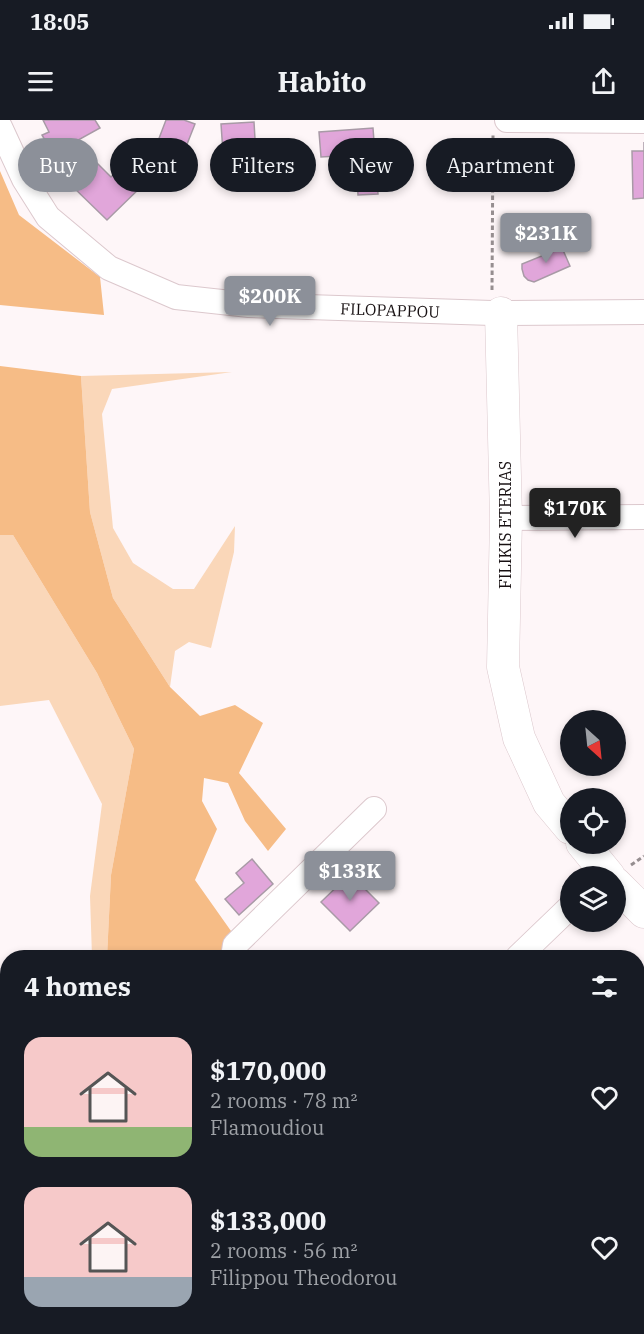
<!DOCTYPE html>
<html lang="en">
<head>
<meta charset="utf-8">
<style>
	body { margin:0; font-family:"IBM Plex Serif",serif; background:#20242c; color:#f1f3f6; height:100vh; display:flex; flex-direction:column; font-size:22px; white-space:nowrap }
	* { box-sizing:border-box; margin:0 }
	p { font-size:20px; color:#9ea1a6 }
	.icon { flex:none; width:33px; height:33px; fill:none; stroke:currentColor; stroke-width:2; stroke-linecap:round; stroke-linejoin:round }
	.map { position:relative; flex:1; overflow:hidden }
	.drawer { position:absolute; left:0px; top:830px; width:645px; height:386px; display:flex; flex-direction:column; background:#171b24; border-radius:24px 24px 0 0; box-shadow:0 3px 9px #0003 }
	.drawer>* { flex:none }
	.guide { position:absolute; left:18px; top:18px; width:609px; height:54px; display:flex; gap:12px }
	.needle { width:39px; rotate:153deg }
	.buttons { position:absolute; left:560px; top:590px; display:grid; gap:12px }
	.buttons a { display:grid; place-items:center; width:66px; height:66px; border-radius:50%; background:#171b24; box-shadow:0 3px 9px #0003; font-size:30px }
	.price { position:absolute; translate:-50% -51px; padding:0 14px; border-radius:6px; background:#8c9099; color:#fff; font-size:20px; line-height:39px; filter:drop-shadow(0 2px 3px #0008) }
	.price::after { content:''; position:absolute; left:50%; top:36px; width:18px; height:14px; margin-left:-9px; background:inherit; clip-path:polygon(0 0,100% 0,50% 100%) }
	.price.on { background:#222; color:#fff }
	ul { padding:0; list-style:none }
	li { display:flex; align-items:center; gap:18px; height:150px; padding:0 24px }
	li span { display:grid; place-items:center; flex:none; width:168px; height:120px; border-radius:18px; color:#555 }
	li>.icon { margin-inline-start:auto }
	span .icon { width:72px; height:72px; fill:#fffc; stroke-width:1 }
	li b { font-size:26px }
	h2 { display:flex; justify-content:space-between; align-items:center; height:72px; padding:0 24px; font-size:26px }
	.chip { padding:0 21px; border-radius:27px; background:#171b24; box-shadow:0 3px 9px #0003; font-size:21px; line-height:54px }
	.chip.on { background:#8c9099; color:#fff }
	.status { display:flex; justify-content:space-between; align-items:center; height:42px; padding:0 30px; background:#171b24; direction:ltr }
	.status svg { height:16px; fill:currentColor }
	header { display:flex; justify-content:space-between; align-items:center; height:78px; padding:0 24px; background:#171b24; font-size:27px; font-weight:700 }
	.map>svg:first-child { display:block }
	.green { fill:#fad7b9 }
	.forest { fill:#f6bc86 }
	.building { fill:#e1a6da; stroke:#a89aa6; stroke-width:1.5 }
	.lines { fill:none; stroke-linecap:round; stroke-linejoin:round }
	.minor-casing { stroke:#dcc8cd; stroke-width:26 }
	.major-casing { stroke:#dcc8cd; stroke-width:33 }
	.path { stroke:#968e90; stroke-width:3; stroke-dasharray:4.5 3; stroke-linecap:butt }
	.minor { stroke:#fff; stroke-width:24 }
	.major { stroke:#fff; stroke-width:32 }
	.labels { text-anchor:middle; stroke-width:4.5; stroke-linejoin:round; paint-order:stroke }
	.street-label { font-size:16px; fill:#171012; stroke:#fff }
</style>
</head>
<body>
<div class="status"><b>18:05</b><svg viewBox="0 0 49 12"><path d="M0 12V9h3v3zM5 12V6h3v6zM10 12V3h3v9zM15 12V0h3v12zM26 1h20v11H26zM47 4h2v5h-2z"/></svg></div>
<header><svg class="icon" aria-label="menu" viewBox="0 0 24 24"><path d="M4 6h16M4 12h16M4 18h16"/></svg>Habito<svg class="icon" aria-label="share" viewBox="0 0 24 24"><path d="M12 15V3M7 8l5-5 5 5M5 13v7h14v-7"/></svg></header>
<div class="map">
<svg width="644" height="1214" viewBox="0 0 644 1214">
	<rect width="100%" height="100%" fill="#fef6f8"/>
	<path class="green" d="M232 252 112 269 102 294 113 408 133 443 173 469H194L235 406 234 432 211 528 189 522 175 531 170 567 113 478 90 392 81 256Z
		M0 415H13L97 553 134 629 111 755 107 837H92L90 776 102 684 49 580 0 586Z
		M0 1114 7 1115 8 1203 0 1205Z"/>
	<path class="forest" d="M0 51 19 95 100 157 104 195 0 185Z
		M0 246 81 256 90 392 113 478 170 567 200 596 235 585 263 603 239 653 286 709 268 731 245 701 228 663 204 658 202 681 217 709 195 760 231 811 223 837H107L111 755 134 629 97 553 13 415H0Z"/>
	<path class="building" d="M43 0H95L100 8 53 34 42 15 49 12Z
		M166 0H184L195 4 176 52 150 42Z
		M254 2 255 19 247 20 250 60 225 61 221 4Z
		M373 8 378 74 358 75 356 35 321 37 319 12Z
		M644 22V78L633 79 632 31H644Z
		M94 40 111 57 126 42 146 62 107 100 70 64Z
		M559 121 570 146 534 162 528 160 524 156 522 149V144L554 131 551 124Z
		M252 739 273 764 239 795 225 779 244 763 236 753Z
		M350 754 379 783 350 811 321 782Z"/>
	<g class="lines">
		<defs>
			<path id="minor" d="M507 0 644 1
				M0 7 24 59 48 97 109 148 176 177 249 185 492 193 644 192
				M506 398 644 397
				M233 837 235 825 374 689
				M518 837 570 787
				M638 989 644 987
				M175 1214 179 1208
				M376 1214 383 1208
				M625 1214 631 1208"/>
			<path id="major" d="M501 193 506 398 503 547 519 618 549 683 570 708
				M582 723 609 756
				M615 763 644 792"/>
		</defs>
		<use href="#minor" class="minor-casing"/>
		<use href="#major" class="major-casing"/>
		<path class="path" d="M492 170 493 15
			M631 745 644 736
			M439 1208 445 1214"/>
		<use href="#minor" class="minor"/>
		<use href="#major" class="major"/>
	</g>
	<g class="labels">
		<g class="street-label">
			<text transform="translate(390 190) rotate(2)" y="6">FILOPAPPOU</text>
			<text transform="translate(505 405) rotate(-90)" y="6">FILIKIS ETERIAS</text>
		</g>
	</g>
</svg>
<div class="buttons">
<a><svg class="needle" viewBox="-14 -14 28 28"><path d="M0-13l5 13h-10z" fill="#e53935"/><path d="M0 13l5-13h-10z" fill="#9ea1a6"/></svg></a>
<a><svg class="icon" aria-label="locate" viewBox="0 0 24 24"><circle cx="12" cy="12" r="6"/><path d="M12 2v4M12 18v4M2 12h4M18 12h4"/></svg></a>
<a><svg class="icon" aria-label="layers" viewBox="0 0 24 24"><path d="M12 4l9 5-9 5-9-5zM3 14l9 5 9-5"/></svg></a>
</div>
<b class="price" style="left:546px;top:144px">$231K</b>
<b class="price" style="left:270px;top:207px">$200K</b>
<b class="price on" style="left:575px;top:419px">$170K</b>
<b class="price" style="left:350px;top:782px">$133K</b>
<div class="guide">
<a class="chip on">Buy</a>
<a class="chip">Rent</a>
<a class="chip">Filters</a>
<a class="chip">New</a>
<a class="chip">Apartment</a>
</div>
<section class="drawer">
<h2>4 homes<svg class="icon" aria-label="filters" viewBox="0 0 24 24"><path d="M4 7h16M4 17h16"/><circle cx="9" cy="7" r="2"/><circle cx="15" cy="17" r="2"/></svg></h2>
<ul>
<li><span style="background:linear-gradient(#f6c9c9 75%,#8fb573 0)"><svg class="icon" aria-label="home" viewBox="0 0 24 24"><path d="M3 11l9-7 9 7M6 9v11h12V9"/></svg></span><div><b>$170,000</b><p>2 rooms · 78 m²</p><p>Flamoudiou</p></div><svg class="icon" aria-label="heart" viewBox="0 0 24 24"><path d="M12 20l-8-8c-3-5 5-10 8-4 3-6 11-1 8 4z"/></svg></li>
<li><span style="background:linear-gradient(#f6c9c9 75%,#9aa5b1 0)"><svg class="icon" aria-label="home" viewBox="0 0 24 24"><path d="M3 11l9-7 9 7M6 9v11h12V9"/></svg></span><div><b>$133,000</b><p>2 rooms · 56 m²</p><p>Filippou Theodorou</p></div><svg class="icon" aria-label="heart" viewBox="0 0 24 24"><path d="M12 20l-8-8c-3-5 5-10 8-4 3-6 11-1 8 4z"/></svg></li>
</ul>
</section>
</div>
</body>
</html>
